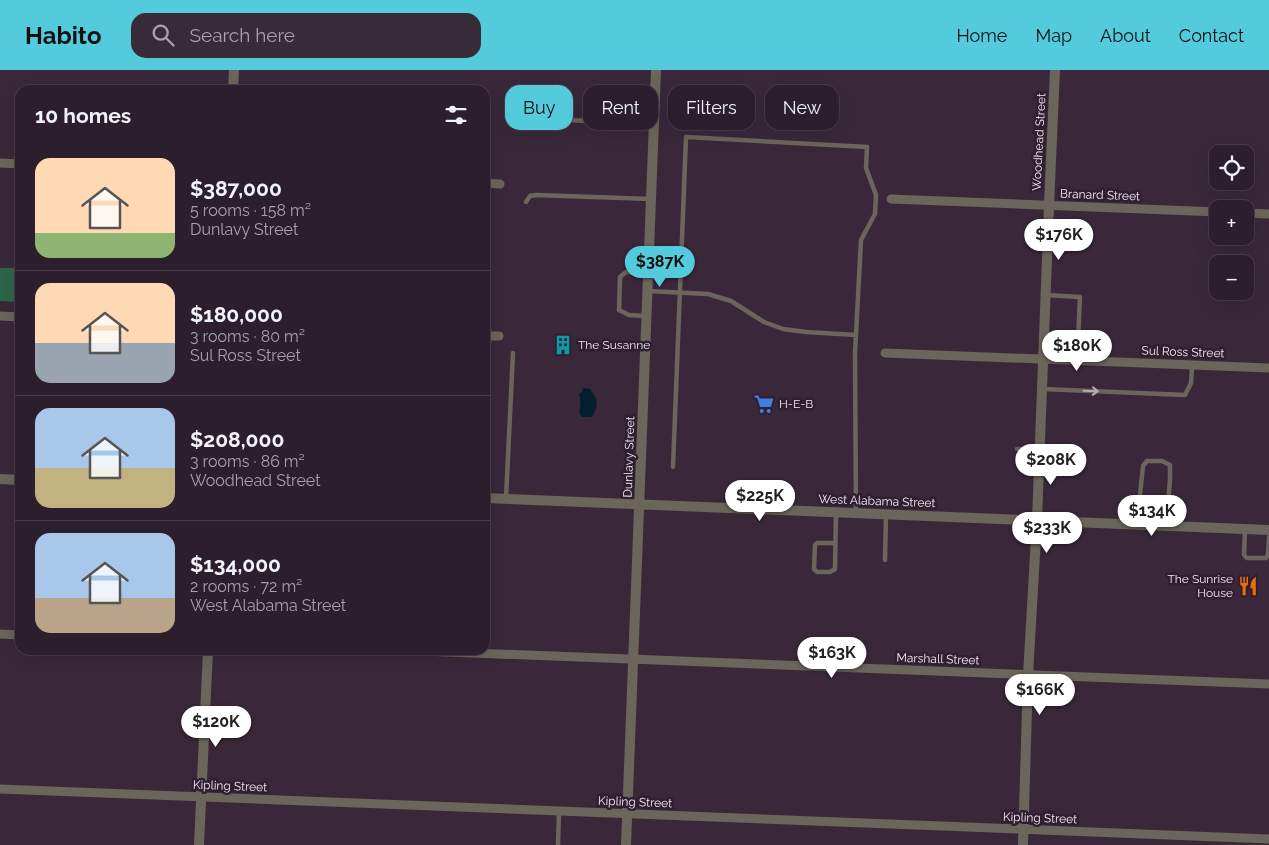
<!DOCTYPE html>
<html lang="en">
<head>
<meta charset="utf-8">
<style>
	body { margin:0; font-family:Raleway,sans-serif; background:#382b38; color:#f1f3f6; height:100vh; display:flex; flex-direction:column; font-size:19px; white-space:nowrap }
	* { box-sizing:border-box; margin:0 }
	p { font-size:16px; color:#a6a2a9 }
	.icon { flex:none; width:28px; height:28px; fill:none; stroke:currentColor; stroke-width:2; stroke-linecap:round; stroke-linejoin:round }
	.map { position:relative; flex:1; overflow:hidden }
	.details { position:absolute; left:15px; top:15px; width:475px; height:570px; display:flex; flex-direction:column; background:#2c1e2c; border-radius:15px; box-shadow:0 5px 20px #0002,0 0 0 1px #483c48 }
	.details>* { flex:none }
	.guide { position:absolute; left:505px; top:15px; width:475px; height:45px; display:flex; gap:10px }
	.buttons { position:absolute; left:1209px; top:75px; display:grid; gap:10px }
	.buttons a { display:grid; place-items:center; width:45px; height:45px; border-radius:10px; background:#2c1e2c; box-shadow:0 5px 20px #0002,0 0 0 1px #483c48; font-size:25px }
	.price { position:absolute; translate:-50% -42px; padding:0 11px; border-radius:18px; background:#fff; color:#222; font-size:16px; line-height:32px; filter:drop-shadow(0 1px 2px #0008) }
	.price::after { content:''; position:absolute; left:50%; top:30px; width:15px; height:11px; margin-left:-8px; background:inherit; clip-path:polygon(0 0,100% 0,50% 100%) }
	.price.active { background:#54cadd; color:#111 }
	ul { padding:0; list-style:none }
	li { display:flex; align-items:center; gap:15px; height:125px; padding:0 20px }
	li+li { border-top:1px solid #483c48 }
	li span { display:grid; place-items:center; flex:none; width:140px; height:100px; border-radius:15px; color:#555 }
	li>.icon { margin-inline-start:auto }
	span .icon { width:60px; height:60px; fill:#fffc; stroke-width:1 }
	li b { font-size:21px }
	h2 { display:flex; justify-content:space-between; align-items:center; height:60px; padding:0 20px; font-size:21px }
	.pill { padding:0 18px; border-radius:15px; background:#2c1e2c; box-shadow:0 5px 20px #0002,0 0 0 1px #483c48; font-size:18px; line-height:45px }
	.pill.active { background:#54cadd; color:#111 }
	header { display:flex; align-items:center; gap:30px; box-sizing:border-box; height:70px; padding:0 25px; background:#54cadd; color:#111 }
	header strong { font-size:24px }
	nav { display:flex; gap:28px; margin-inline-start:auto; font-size:18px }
	.search { width:350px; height:45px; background:#382b38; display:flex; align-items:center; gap:12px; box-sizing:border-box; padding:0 18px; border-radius:15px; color:#a6a2a9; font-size:19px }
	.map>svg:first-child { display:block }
	.green { fill:#2f654c }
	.water { fill:#001e2e }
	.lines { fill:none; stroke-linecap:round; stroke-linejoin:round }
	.service { stroke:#6c655b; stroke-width:4.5 }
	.minor { stroke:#6c655b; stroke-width:9 }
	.tertiary { stroke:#6c655b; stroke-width:10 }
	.oneway { stroke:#b7acaf }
	.labels { text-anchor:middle; stroke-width:5; stroke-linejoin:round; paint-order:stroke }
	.street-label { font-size:12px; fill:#f4e7f3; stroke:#301f30 }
	.poi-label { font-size:12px; fill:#f4e7f3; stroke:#301f30; text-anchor:start }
</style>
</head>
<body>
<header>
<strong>Habito</strong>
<div class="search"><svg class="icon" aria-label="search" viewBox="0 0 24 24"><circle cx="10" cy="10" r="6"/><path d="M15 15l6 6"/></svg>Search here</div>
<nav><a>Home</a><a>Map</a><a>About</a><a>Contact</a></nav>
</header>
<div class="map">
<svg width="1269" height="775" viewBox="0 0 1269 775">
	<rect width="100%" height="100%" fill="#3a283a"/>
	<path class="green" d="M0 198H20V232L0 231Z"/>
	<path class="water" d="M583 318 591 319V321C599 329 598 340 591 347H582L579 342C581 336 581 330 579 324L582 322Z"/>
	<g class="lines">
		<path class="service" d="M523 48 654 54
			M526 132 530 126 536 125 651 129
			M648 221 708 224 731 231 764 252 783 259 806 262 856 265
			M1045 225 1080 227 1077 291
			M646 246 629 245 619 240 620 207 626 202 648 203
			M1043 319 1185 325 1191 313 1192 296
			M1017 379 1039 380
			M673 397 686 67 867 77 866 98 876 125 875 144 861 170 855 283 856 443
			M506 428 513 283
			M1137 454 1143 396 1147 391H1162L1170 395V410L1166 455
			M1245 460 1244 485 1247 488H1266L1268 485 1269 467
			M835 473H817L815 475 814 499 817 502H830L835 499 836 442
			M885 490 886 444
			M558 775 559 742"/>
		<path class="minor" d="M0 93 20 94
			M485 113 500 114
			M891 129 1218 142
			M1245 143 1269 144
			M0 246 20 247
			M485 266H499
			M885 283 1269 298
			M0 564 20 565
			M397 580 1269 614
			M0 719 1269 769"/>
		<path class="tertiary" d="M233 20 234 0
			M0 409 20 410
			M485 428 1269 460
			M199 775 208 580
			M626 775 656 0
			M1023 775 1028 605 1037 450 1049 136 1055 0"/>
	</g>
	<defs><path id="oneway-shaft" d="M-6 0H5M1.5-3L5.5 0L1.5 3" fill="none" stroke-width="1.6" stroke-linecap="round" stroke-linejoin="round" transform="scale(1.25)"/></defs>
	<use class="oneway" href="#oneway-shaft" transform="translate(1091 321) rotate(2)"/>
	<defs>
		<symbol id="building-bare" viewBox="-9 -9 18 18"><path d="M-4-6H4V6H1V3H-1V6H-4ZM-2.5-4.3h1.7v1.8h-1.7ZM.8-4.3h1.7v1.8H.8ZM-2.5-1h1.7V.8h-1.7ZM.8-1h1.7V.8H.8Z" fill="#0f9aa8" stroke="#301f30" stroke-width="2.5" paint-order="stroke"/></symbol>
		<symbol id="supermarket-bare" viewBox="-9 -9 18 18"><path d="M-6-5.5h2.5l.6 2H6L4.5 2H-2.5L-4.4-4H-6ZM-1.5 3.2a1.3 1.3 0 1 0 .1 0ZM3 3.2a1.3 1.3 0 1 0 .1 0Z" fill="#3f7fe0" stroke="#301f30" stroke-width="2.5" paint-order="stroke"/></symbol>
		<symbol id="restaurant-bare" viewBox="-9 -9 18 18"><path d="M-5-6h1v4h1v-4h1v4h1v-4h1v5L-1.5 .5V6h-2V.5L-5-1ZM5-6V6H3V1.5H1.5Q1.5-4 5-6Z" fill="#e8710a" stroke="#301f30" stroke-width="2.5" paint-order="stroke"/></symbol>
	</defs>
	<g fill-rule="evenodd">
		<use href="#building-bare" x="549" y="261" width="28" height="28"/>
		<use href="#supermarket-bare" x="750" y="320" width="28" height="28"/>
		<use href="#restaurant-bare" x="1234" y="502" width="28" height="28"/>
	</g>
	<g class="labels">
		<g class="street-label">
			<text transform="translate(1039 72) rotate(-87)" y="4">Woodhead Street</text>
			<text transform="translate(1100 125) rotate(2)" y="4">Branard Street</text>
			<text transform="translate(1183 282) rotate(2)" y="4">Sul Ross Street</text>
			<text transform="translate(629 387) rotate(-88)" y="4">Dunlavy Street</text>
			<text transform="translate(877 431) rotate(2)" y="4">West Alabama Street</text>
			<text transform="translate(938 589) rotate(2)" y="4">Marshall Street</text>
			<text transform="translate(230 716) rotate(2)" y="4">Kipling Street</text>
			<text transform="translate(635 732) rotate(2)" y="4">Kipling Street</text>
			<text transform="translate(1040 748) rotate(2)" y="4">Kipling Street</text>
		</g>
		<g class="poi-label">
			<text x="578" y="279">The Susanne</text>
			<text x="779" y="338">H-E-B</text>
			<text x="1233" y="513" text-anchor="end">The Sunrise<tspan x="1233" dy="14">House</tspan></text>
		</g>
	</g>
</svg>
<div class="buttons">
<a><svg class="icon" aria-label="locate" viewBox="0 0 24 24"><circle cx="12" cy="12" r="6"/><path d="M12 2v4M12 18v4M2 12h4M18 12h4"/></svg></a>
<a>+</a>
<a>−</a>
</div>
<b class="price" style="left:1059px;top:191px">$176K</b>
<b class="price active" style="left:660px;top:218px">$387K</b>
<b class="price" style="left:1077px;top:302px">$180K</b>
<b class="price" style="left:1051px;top:416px">$208K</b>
<b class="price" style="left:760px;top:452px">$225K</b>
<b class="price" style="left:1152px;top:467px">$134K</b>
<b class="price" style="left:1047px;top:484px">$233K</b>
<b class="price" style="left:832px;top:609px">$163K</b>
<b class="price" style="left:1040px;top:646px">$166K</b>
<b class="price" style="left:216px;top:678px">$120K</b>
<div class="guide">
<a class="pill active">Buy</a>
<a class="pill">Rent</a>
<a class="pill">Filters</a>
<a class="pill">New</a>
</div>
<section class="details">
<h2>10 homes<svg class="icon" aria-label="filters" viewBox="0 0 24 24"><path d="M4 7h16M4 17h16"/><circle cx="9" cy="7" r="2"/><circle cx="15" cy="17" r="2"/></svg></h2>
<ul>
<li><span style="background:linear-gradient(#ffd9b3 75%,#8fb573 0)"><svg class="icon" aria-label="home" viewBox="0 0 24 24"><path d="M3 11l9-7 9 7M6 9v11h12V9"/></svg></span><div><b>$387,000</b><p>5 rooms · 158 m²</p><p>Dunlavy Street</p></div></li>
<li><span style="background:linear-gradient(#ffd9b3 60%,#9aa5b1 0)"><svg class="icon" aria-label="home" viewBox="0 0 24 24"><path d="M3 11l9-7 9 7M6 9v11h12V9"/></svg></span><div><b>$180,000</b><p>3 rooms · 80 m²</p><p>Sul Ross Street</p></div></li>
<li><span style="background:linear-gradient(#a9c7e8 60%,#c2b280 0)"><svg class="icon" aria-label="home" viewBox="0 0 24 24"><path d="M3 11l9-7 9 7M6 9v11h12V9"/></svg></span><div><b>$208,000</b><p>3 rooms · 86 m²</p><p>Woodhead Street</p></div></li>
<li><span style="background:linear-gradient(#a9c7e8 65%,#b9a48a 0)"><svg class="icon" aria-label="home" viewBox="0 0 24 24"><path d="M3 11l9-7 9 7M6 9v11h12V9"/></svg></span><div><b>$134,000</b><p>2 rooms · 72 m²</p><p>West Alabama Street</p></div></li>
</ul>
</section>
</div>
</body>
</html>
